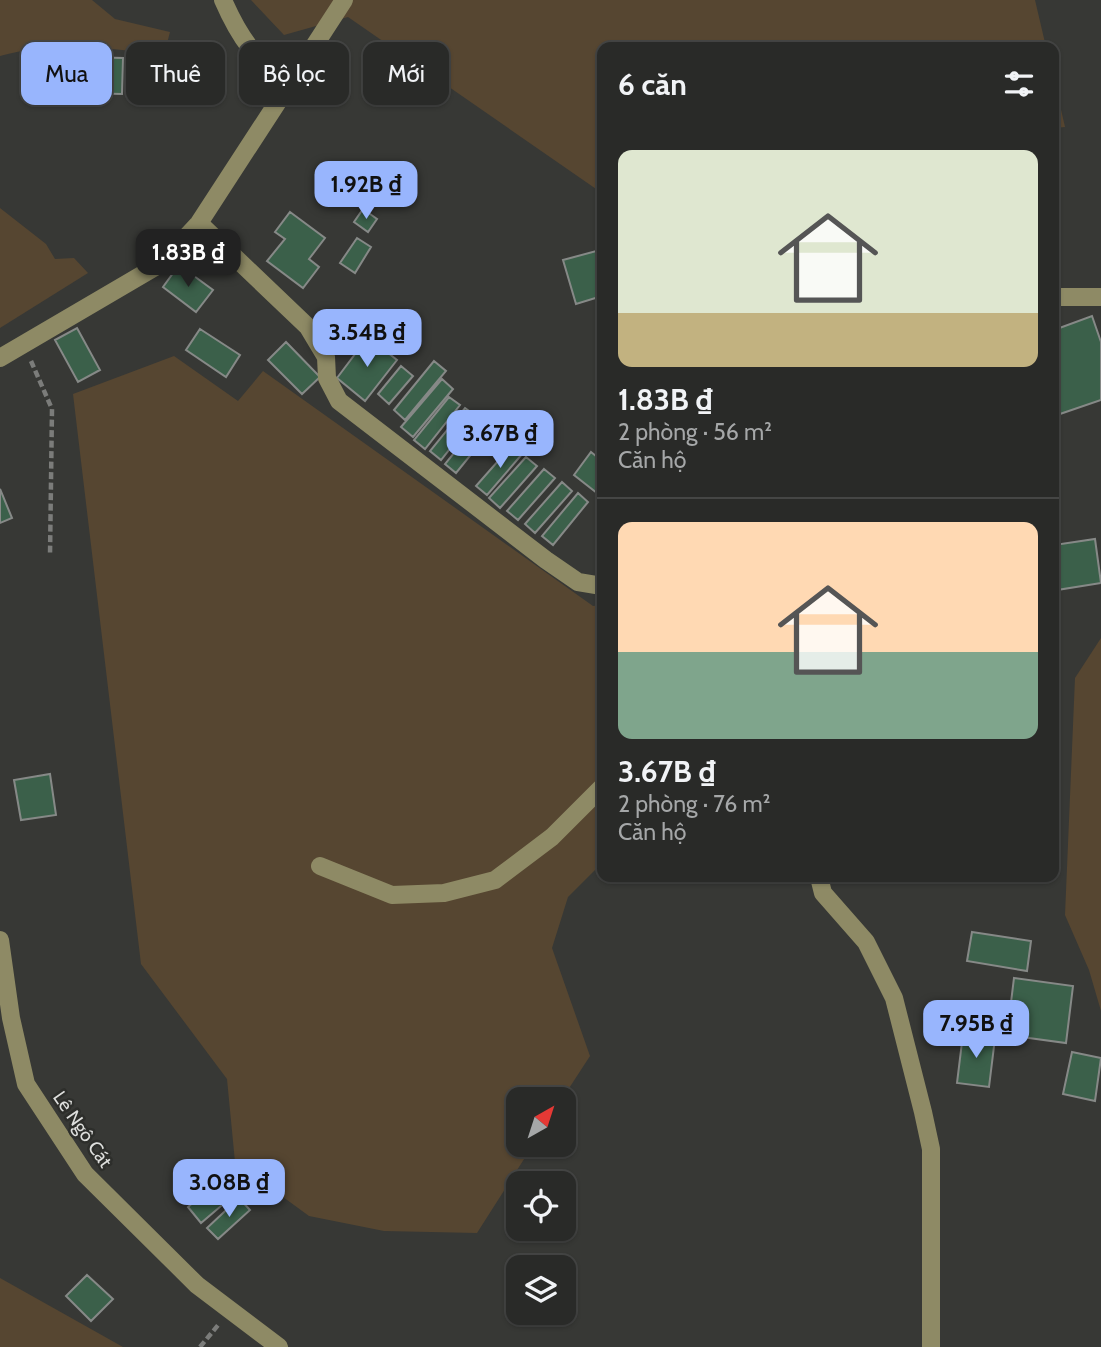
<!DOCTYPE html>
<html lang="vi">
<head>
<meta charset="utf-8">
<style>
	body { margin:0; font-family:Cabin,sans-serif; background:#313230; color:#f1f3f6; height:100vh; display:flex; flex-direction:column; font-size:26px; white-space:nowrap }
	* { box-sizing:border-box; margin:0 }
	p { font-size:23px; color:#a5a7a8 }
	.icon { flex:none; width:38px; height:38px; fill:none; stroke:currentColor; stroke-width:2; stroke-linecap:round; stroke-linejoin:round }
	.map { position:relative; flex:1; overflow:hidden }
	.details { position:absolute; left:597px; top:42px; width:462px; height:840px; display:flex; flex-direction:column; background:#292a28; border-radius:14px; box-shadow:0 2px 5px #0004,0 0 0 2px #454645 }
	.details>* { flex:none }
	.hud { position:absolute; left:21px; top:42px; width:471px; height:63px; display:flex; gap:14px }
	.needle { width:46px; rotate:39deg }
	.fabs { position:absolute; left:506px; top:1087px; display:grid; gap:14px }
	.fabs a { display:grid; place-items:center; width:70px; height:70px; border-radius:14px; background:#292a28; box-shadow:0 2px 5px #0004,0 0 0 2px #454645; font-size:35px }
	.price { position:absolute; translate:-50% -60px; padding:0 16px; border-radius:14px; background:#98b5fd; color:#111; font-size:23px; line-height:46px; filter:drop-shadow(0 2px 4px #0008) }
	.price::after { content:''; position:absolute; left:50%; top:42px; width:21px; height:16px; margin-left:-10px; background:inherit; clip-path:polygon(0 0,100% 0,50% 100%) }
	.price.active { background:#222; color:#fff }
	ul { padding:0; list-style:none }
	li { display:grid; align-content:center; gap:14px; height:371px; padding:0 21px }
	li+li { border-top:2px solid #454645 }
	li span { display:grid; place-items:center; height:217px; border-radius:14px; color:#555 }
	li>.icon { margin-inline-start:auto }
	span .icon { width:126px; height:126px; fill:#fffc; stroke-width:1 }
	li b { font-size:30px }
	h2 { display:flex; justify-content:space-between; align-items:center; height:84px; padding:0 21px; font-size:30px }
	.tag { padding:0 24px; border-radius:14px; background:#292a28; box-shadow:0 2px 5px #0004,0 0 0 2px #454645; font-size:24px; line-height:63px }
	.tag.active { background:#98b5fd; color:#111 }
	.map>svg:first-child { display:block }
	.green { fill:#564631 }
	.building { fill:#3b604a; stroke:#868987; stroke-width:2 }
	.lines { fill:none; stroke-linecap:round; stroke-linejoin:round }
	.path { stroke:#7b7c7a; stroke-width:4.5; stroke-dasharray:7 3.5; stroke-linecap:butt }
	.minor { stroke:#8e8a65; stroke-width:18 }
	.labels { text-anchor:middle; stroke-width:5; stroke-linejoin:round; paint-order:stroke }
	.street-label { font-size:19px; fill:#dedfdd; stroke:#2d2e2b }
</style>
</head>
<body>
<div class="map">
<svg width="1101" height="1347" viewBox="0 0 1101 1347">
	<rect width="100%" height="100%" fill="#373835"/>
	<path class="green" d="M0 0H92L115 19 170 32 164 55C108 48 55 41 0 56Z
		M251 0H1035L1046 47H602V191H599L348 17 284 35Z
		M1054 79 1065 127 1054 128Z
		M0 208 46 244 55 259 74 258 88 273 0 328Z
		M174 356 238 401 263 371 593 606 602 605V863L568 897 552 948 590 1056 562 1099H518V1144L533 1145 477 1233 384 1231 309 1216 235 1162 227 1079 141 964 73 394Z
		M1101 638V1011L1089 970 1065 915 1075 678Z
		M0 1278 123 1347H0Z"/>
	<path class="building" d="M130 52 147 53 146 90H128Z
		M84 57 123 58 122 94 82 93Z
		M416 64 420 102 389 104 385 67Z
		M363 209 377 219 368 232 354 222Z
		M290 212 325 238 309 259 319 267 303 288 267 261 285 239 275 232Z
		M357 238 371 247 355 273 340 263Z
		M600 250 602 296 576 304 563 260Z
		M179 265 213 290 196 312 163 287Z
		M1092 316 1101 342V400L1054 416V330Z
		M77 328 100 370 78 382 55 340Z
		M200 329 240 355 226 377 186 350Z
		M368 337 397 360 365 401 337 378Z
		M286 342 320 377 302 394 268 360Z
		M434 361 446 371 405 420 394 410Z
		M401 366 413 376 389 404 378 394Z
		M442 379 453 389 413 437 401 427Z
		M449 397 460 405 425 449 414 440Z
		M465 408 476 416 441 460 430 451Z
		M480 421 491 430 456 473 445 464Z
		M513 444 523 453 487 495 476 486Z
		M591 452 602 461V497L574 475Z
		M526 457 537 466 500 508 489 498Z
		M544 469 555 478 518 520 507 511Z
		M562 482 572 491 535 533 525 524Z
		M0 489 12 518 0 523Z
		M578 493 588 502 553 545 542 536Z
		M1095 539 1101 583 1057 590 1054 545Z
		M50 774 56 815 21 820 14 780Z
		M972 932 1031 941 1027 971 967 961Z
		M1014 978 1073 986 1066 1043 1007 1035Z
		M963 1034 995 1038 989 1087 957 1083Z
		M1072 1052 1101 1058 1095 1101 1063 1094Z
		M227 1173 241 1189 201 1223 188 1207Z
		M239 1198 250 1210 218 1239 207 1228Z
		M87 1275 113 1299 91 1321 66 1296Z"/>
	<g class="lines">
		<path class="path" d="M31 361 52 409 50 556
			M200 1347 219 1324"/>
		<path class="minor" d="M223 0C240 39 255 59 290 84
			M199 223 308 327 326 357 327 378 339 401 546 560 578 582 602 586
			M1054 297H1101
			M0 358 162 263 199 223 344 0
			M320 866 392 895 444 893 495 880 552 837 602 787
			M819 877 823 893 866 942 894 998 923 1112 931 1149V1347
			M0 940 11 1018 26 1084 85 1174 197 1285 279 1347"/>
	</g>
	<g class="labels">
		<g class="street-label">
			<text transform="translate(83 1129) rotate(55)" y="7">Lê Ngô Cát</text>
		</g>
	</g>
</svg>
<div class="fabs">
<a><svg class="needle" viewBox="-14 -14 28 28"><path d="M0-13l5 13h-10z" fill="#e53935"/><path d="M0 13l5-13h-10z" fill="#a5a7a8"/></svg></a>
<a><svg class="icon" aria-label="locate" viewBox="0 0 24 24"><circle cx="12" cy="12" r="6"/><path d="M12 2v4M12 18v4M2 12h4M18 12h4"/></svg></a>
<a><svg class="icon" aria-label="layers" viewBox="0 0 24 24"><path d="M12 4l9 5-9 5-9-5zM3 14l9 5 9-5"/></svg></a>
</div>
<b class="price" style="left:366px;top:221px">1.92B ₫</b>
<b class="price active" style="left:188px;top:289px">1.83B ₫</b>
<b class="price" style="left:367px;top:369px">3.54B ₫</b>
<b class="price" style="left:500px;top:470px">3.67B ₫</b>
<b class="price" style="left:976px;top:1060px">7.95B ₫</b>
<b class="price" style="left:229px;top:1219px">3.08B ₫</b>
<div class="hud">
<a class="tag active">Mua</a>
<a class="tag">Thuê</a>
<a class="tag">Bộ lọc</a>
<a class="tag">Mới</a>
</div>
<section class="details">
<h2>6 căn<svg class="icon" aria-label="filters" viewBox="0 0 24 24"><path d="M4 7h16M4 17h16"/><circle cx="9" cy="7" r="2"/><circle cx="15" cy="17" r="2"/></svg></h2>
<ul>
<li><span style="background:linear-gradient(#dfe7d0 75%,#c2b280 0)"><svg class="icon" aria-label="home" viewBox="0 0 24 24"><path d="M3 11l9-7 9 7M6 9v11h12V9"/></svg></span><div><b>1.83B ₫</b><p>2 phòng · 56 m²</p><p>Căn hộ</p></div></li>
<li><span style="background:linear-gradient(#ffd9b3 60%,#7fa58c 0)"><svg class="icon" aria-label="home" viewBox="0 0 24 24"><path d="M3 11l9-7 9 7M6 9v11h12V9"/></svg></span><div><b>3.67B ₫</b><p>2 phòng · 76 m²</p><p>Căn hộ</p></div></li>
</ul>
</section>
</div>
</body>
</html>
